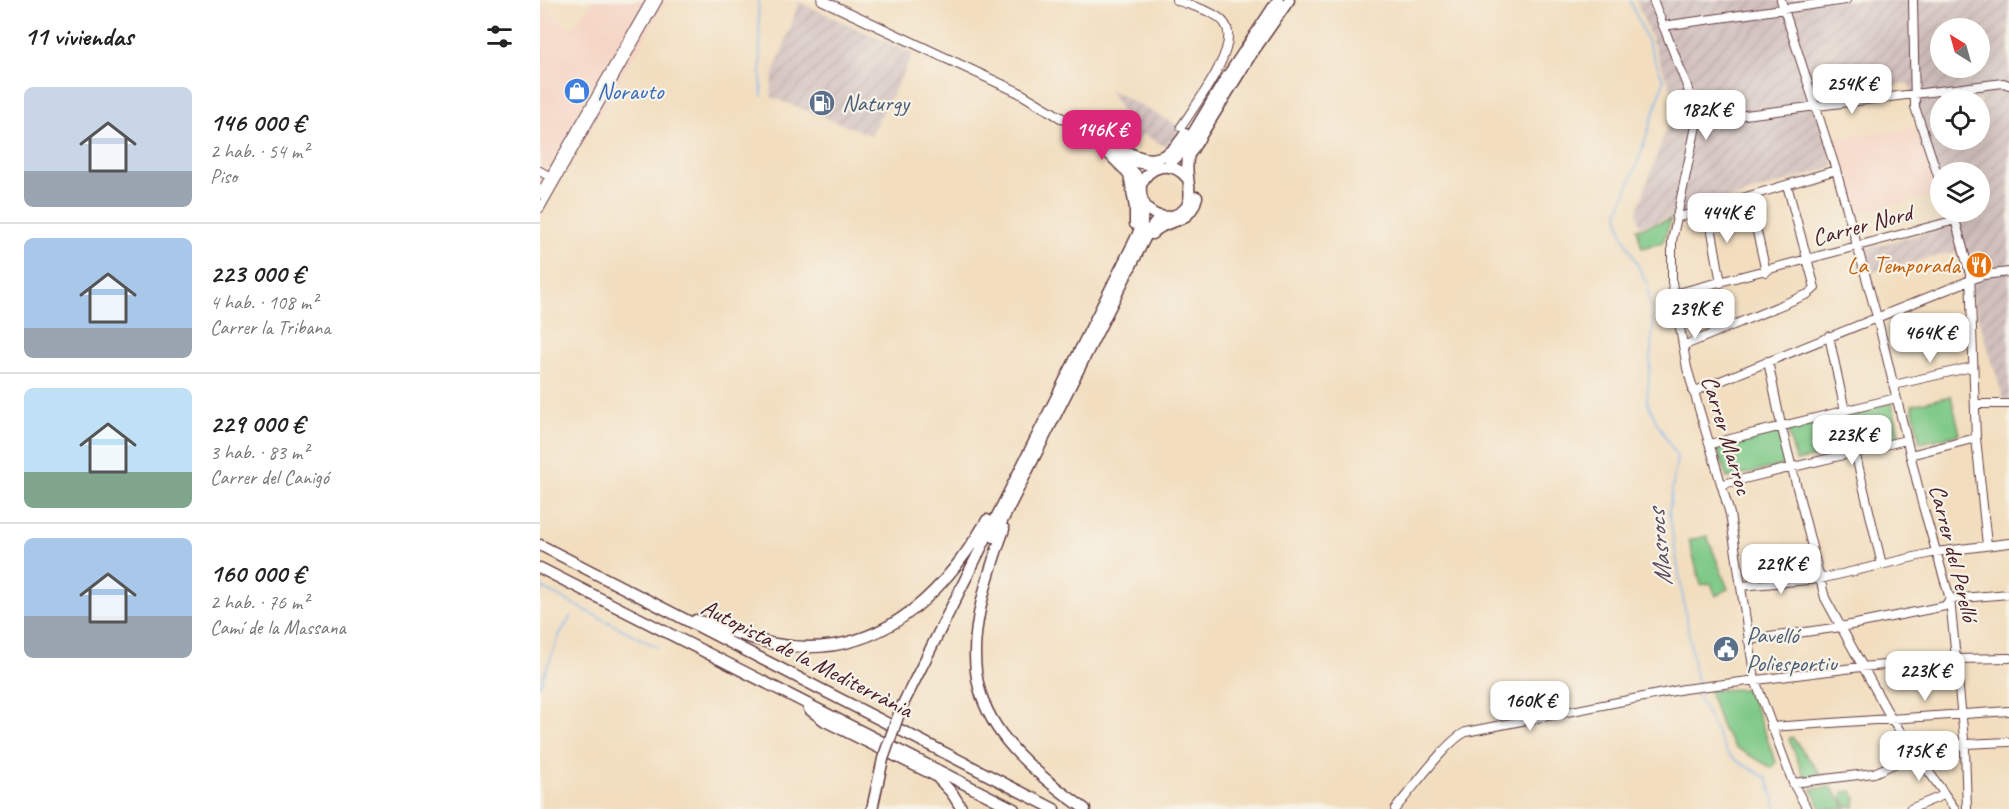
<!DOCTYPE html>
<html lang="es">
<head>
<meta charset="utf-8">
<style>
	body { margin:0; font-family:Caveat,sans-serif; background:#f2f2f2; color:#222; height:100vh; display:flex; flex-direction:column; font-size:22px; white-space:nowrap }
	* { box-sizing:border-box; margin:0 }
	p { font-size:20px; color:#767676 }
	.icon { flex:none; width:33px; height:33px; fill:none; stroke:currentColor; stroke-width:2; stroke-linecap:round; stroke-linejoin:round }
	.map { position:relative; flex:1; overflow:hidden }
	.panel { display:flex; flex-direction:column; background:#fff; width:540px }
	.panel>* { flex:none }
	.needle { width:39px; rotate:323deg }
	.buttons { position:absolute; left:1390px; top:18px; display:grid; gap:12px }
	.buttons a { display:grid; place-items:center; width:60px; height:60px; border-radius:50%; background:#fff; box-shadow:0 6px 24px #0002; font-size:30px }
	.price { position:absolute; translate:-50% -51px; padding:0 14px; border-radius:12px; background:#fff; color:#222; font-size:20px; line-height:39px; filter:drop-shadow(0 2px 3px #0008) }
	.price::after { content:''; position:absolute; left:50%; top:36px; width:18px; height:14px; margin-left:-9px; background:inherit; clip-path:polygon(0 0,100% 0,50% 100%) }
	.price.selected { background:#db2777; color:#fff }
	ul { padding:0; list-style:none }
	li { display:flex; align-items:center; gap:18px; height:150px; padding:0 24px }
	li+li { border-top:2px solid #e0e0e0 }
	li span { display:grid; place-items:center; flex:none; width:168px; height:120px; border-radius:9px; color:#555 }
	li>.icon { margin-inline-start:auto }
	span .icon { width:72px; height:72px; fill:#fffc; stroke-width:1 }
	li b { font-size:26px }
	h2 { display:flex; justify-content:space-between; align-items:center; height:72px; padding:0 24px; font-size:26px }
	main { display:flex; flex:1; min-height:0 }
	.map>svg:first-child { display:block }
	.built { fill:#f5d3c2 }
	.industrial { fill:url(#industrial-furrows); fill-rule:evenodd }
	.park { fill:#7ec987; stroke:#647459; stroke-width:1.5 }
	.lines { fill:none; stroke-linecap:round; stroke-linejoin:round }
	.stream { stroke:#7fb4ed; stroke-width:1.5 }
	.minor-casing { stroke:#633c41; stroke-width:10 }
	.major-casing { stroke:#633c41; stroke-width:11 }
	.highway-casing { stroke:#633c41; stroke-width:13 }
	.minor { stroke:#fff; stroke-width:8 }
	.major { stroke:#fff; stroke-width:9 }
	.highway { stroke:#fff; stroke-width:10 }
	.highway-bridge-casing { stroke:#633c41; stroke-width:13; stroke-linecap:butt }
	.highway-bridge { stroke:#fff; stroke-width:10 }
	.labels { text-anchor:middle; stroke-width:4.5; stroke-linejoin:round; paint-order:stroke }
	.shop-label { font-size:24px; fill:#366cbe; stroke:#f7f3e8; text-anchor:start }
	.service-label { font-size:24px; fill:#4e5e75; stroke:#f7f3e8; text-anchor:start }
	.street-label { font-size:24px; fill:#4a1f2b; stroke:#f7f3e8 }
	.food-label { font-size:24px; fill:#c56008; stroke:#f7f3e8; text-anchor:end }
	.water-label { font-size:26px; font-style:italic; fill:#5a4c65; stroke:#f7f3e8 }
</style>
</head>
<body>
<main>
<section class="panel">
<h2>11 viviendas<svg class="icon" aria-label="filters" viewBox="0 0 24 24"><path d="M4 7h16M4 17h16"/><circle cx="9" cy="7" r="2"/><circle cx="15" cy="17" r="2"/></svg></h2>
<ul>
<li><span style="background:linear-gradient(#c9d6e8 70%,#9aa5b1 0)"><svg class="icon" aria-label="home" viewBox="0 0 24 24"><path d="M3 11l9-7 9 7M6 9v11h12V9"/></svg></span><div><b>146 000 €</b><p>2 hab. · 54 m²</p><p>Piso</p></div></li>
<li><span style="background:linear-gradient(#a9c7e8 75%,#9aa5b1 0)"><svg class="icon" aria-label="home" viewBox="0 0 24 24"><path d="M3 11l9-7 9 7M6 9v11h12V9"/></svg></span><div><b>223 000 €</b><p>4 hab. · 108 m²</p><p>Carrer la Tribana</p></div></li>
<li><span style="background:linear-gradient(#bfe0f5 70%,#7fa58c 0)"><svg class="icon" aria-label="home" viewBox="0 0 24 24"><path d="M3 11l9-7 9 7M6 9v11h12V9"/></svg></span><div><b>229 000 €</b><p>3 hab. · 83 m²</p><p>Carrer del Canigó</p></div></li>
<li><span style="background:linear-gradient(#a9c7e8 65%,#9aa5b1 0)"><svg class="icon" aria-label="home" viewBox="0 0 24 24"><path d="M3 11l9-7 9 7M6 9v11h12V9"/></svg></span><div><b>160 000 €</b><p>2 hab. · 76 m²</p><p>Camí de la Massana</p></div></li>
</ul>
</section>
<div class="map">
<svg width="1469" height="809" viewBox="0 0 1469 809">
	<defs>
		<pattern id="industrial-furrows" width="10" height="10" patternUnits="userSpaceOnUse" patternTransform="scale(1.5)"><rect width="10" height="10" fill="#d1c0bd"/><path d="M-1 1l2-2M0 10L10 0M9 11l2-2" fill="none" stroke="#b5a5a3"/></pattern>
	</defs>
	<rect width="100%" height="100%" fill="#f7f3e8"/>
	<filter id="ink" filterUnits="userSpaceOnUse"><feTurbulence type="fractalNoise" baseFrequency=".0167" numOctaves="2"/><feDisplacementMap in="SourceGraphic" scale="12" xChannelSelector="R" yChannelSelector="G"/><feConvolveMatrix kernelMatrix="1 2 1 2 8 2 1 2 1" color-interpolation-filters="sRGB"/></filter>
	<filter id="wash" filterUnits="userSpaceOnUse"><feTurbulence type="fractalNoise" baseFrequency=".008" numOctaves="4" result="noise"/><feDisplacementMap in="SourceGraphic" scale="24" xChannelSelector="R" yChannelSelector="G"/><feGaussianBlur stdDeviation="1.35" result="paint"/><feColorMatrix in="noise" values="0 0 0 0 0 0 0 0 0 0 0 0 0 0 0 0 0 1.4 0 .05"/><feComposite in="paint" operator="in"/></filter>
	<g filter="url(#wash)">
		<rect width="100%" height="100%" fill="#f2debf"/>
		<path class="built" d="M55 0H127L0 217V5L30 29Z
			M1375 128 1398 194 1315 215 1291 138Z"/>
		<path class="industrial" d="M1096 0H1469V400H1464L1418 251 1329 273 1323 249 1412 226 1406 212H1440V172H1401V199L1369 84 1273 99 1294 167 1100 226 1097 212 1133 109 1134 97ZM1401 28H1440V68H1401ZM1401 100H1440V140H1401Z
			M259 2 373 54 331 135 231 97 232 79Z
			M569 89 641 127 633 142 625 146 602 134 598 141Z"/>
		<path class="park" d="M1131 219 1123 242 1102 248 1097 229Z
			M1411 396 1420 434 1380 443 1372 405Z
			M1352 403 1360 438 1256 461 1247 428Z
			M1239 430 1248 464 1187 478 1176 446Z
			M1167 536 1188 589 1176 596 1171 583 1161 585 1149 540Z
			M1208 689 1236 762 1232 768 1195 747 1182 728 1169 690Z
			M1252 737 1282 776 1265 778 1249 739Z
			M1291 787 1307 809H1282L1271 789Z
			M1312 791 1316 799 1314 807 1306 805 1302 798 1303 792Z"/>
		<g class="lines">
			<path class="stream" d="M218 0 222 96
				M1090 0 1124 81 1100 156 1078 213 1082 234 1107 284 1113 326 1107 401 1115 419 1137 457 1129 512 1157 684
				M0 587 117 647
				M0 685 20 634 31 616
				M1158 689 1159 698 1187 753 1200 763 1227 778 1237 809"/>
		</g>
	</g>
	<g filter="url(#ink)">
		<g class="lines">
			<defs>
				<path id="minor" d="M636 0C650 6 677 11 685 24 701 46 654 107 641 127
					M1113 0 1147 86 1157 121 1132 241V282L1147 368 1190 514 1215 680 1253 783 1267 809
					M1241 0 1296 170 1337 317 1382 503 1410 599 1425 749 1427 809
					M1373 0 1375 107 1401 185
					M1123 26 1306 0
					M1157 121 1463 83 1469 85
					M0 171 10 177
					M0 194 111 0
					M1209 196 1226 272
					M0 208 118 0
					M1168 209 1181 283
					M1413 212 1430 274 1436 438 1447 545
					M1136 218 1296 170
					M1134 294 1416 220
					M1289 336 1305 411
					M1143 346 1268 294 1275 288 1247 185
					M1228 361 1241 425 1285 598 1351 718 1415 809
					M1354 385 1432 367
					M1153 392 1443 275 1469 272
					M1435 404H1469
					M1170 444 1356 398
					M1315 452 1342 565
					M1370 455 1436 438
					M1183 484 1366 440
					M1201 586 1280 579 1396 552 1469 543
					M1208 640 1301 627 1405 606 1410 599 1469 594
					M1231 727 1469 711
					M1253 783 1334 773 1374 755 1425 744 1469 742
					M855 809C872 790 906 741 926 732L1144 689 1321 667 1417 659 1469 658
					M1370 809 1404 795"/>
				<path id="major" d="M282 0 478 92 555 138
					M577 152 598 163 619 167
					M582 159 596 174 601 185"/>
				<path id="highway" d="M551 136 589 174 595 208V224
					M554 137C591 150 616 180 645 134
					M627 166 641 153 683 83 738 0
					M646 177C632 160 609 165 601 185 600 196 602 204 610 211 616 216 624 218 632 216 664 207 641 176 649 155L710 56 749 0
					M612 234C628 216 649 228 657 197
					M464 529C414 668 421 722 545 809
					M454 537 608 232 621 216
					M0 545 514 809
					M0 568 474 809
					M156 620C182 627 208 639 235 644 334 662 400 600 447 520
					M361 708 597 236 602 224 603 204
					M269 709 285 721 396 776 412 793 422 809
					M332 809 343 759"/>
			</defs>
			<use href="#minor" class="minor-casing"/>
			<use href="#major" class="major-casing"/>
			<use href="#highway" class="highway-casing"/>
			<use href="#minor" class="minor"/>
			<use href="#major" class="major"/>
			<use href="#highway" class="highway"/>
			<defs>
				<path id="highway-bridge" d="M343 759 361 708"/>
			</defs>
			<use href="#highway-bridge" class="highway-bridge-casing"/>
			<use href="#highway-bridge" class="highway-bridge"/>
		</g>
	</g>
	<defs>
		<symbol id="shop-disc" viewBox="-11 -11 22 22"><circle r="9.5" fill="#3f7fe0" stroke="#f7f3e8"/><path d="M-5-2.5h2.3a2.7 3.5 0 0 1 5.4 0H5L5.5 6h-11ZM-1.5-2.5h3a1.5 2.3 0 0 0-3 0Z" fill="#fff"/></symbol>
		<symbol id="fuel-disc" viewBox="-11 -11 22 22"><circle r="9.5" fill="#5c6f8a" stroke="#f7f3e8"/><path d="M-5.5-6h7V0h2V4h1.3V-2.5L3-4.5l.8-.8L6-3V5H2.5V1h-1V6h-7ZM-4.2-4.7v3.2H.2V-4.7Z" fill="#fff"/></symbol>
		<symbol id="restaurant-disc" viewBox="-11 -11 22 22"><circle r="9.5" fill="#e8710a" stroke="#f7f3e8"/><path d="M-5-6h1v4h1v-4h1v4h1v-4h1v5L-1.5 .5V6h-2V.5L-5-1ZM5-6V6H3V1.5H1.5Q1.5-4 5-6Z" fill="#fff"/></symbol>
		<symbol id="civic-disc" viewBox="-11 -11 22 22"><circle r="9.5" fill="#5c6f8a" stroke="#f7f3e8"/><path d="M-.6-6.5H3V-4.5H.6V-3L4-1V1h2V6H-6V1h2V-1L-.6-3ZM-1.2 2.5V6h2.4V2.5Z" fill="#fff"/></symbol>
	</defs>
	<g fill-rule="evenodd">
		<use href="#shop-disc" x="22" y="76" width="30" height="30"/>
		<use href="#fuel-disc" x="267" y="88" width="30" height="30"/>
		<use href="#restaurant-disc" x="1424" y="250" width="30" height="30"/>
		<use href="#civic-disc" x="1171" y="634" width="30" height="30"/>
	</g>
	<g class="labels">
		<g class="shop-label">
			<text x="57" y="99">Norauto</text>
		</g>
		<g class="service-label">
			<text x="302" y="111">Naturgy</text>
			<text x="1206" y="643">Pavelló<tspan x="1206" dy="28">Poliesportiu</tspan></text>
		</g>
		<g class="street-label">
			<text transform="translate(1322 225) rotate(-15)" y="8">Carrer Nord</text>
			<text transform="translate(1187 435) rotate(73)" y="8">Carrer Marroc</text>
			<text transform="translate(1414 553) rotate(76)" y="8">Carrer del Perelló</text>
			<text transform="translate(267 658) rotate(27)" y="8">Autopista de la Mediterrània</text>
		</g>
		<g class="food-label">
			<text x="1420" y="273">La Temporada</text>
		</g>
		<g class="water-label">
			<text transform="translate(1119 548) rotate(-96)" y="9">Masrocs</text>
		</g>
	</g>
</svg>
<div class="buttons">
<a><svg class="needle" viewBox="-14 -14 28 28"><path d="M0-13l5 13h-10z" fill="#e53935"/><path d="M0 13l5-13h-10z" fill="#767676"/></svg></a>
<a><svg class="icon" aria-label="locate" viewBox="0 0 24 24"><circle cx="12" cy="12" r="6"/><path d="M12 2v4M12 18v4M2 12h4M18 12h4"/></svg></a>
<a><svg class="icon" aria-label="layers" viewBox="0 0 24 24"><path d="M12 4l9 5-9 5-9-5zM3 14l9 5 9-5"/></svg></a>
</div>
<b class="price" style="left:1312px;top:115px">254K €</b>
<b class="price" style="left:1166px;top:141px">182K €</b>
<b class="price selected" style="left:562px;top:161px">146K €</b>
<b class="price" style="left:1187px;top:244px">444K €</b>
<b class="price" style="left:1155px;top:340px">239K €</b>
<b class="price" style="left:1390px;top:364px">464K €</b>
<b class="price" style="left:1312px;top:466px">223K €</b>
<b class="price" style="left:1241px;top:595px">229K €</b>
<b class="price" style="left:1385px;top:702px">223K €</b>
<b class="price" style="left:990px;top:732px">160K €</b>
<b class="price" style="left:1379px;top:782px">175K €</b>
</div>
</main>
</body>
</html>
